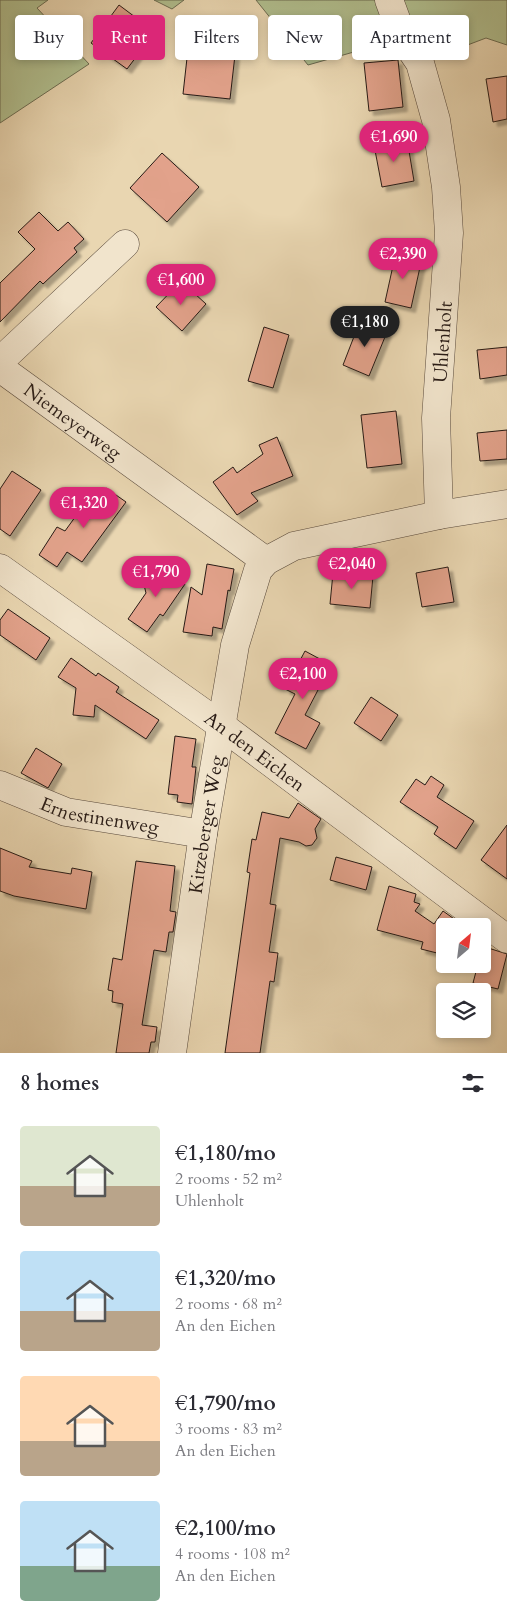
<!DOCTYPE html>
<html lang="en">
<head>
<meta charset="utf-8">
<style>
	body { margin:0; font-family:Cardo,serif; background:#f7f7f7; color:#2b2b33; height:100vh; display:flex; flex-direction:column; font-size:19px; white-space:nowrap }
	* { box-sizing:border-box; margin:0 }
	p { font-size:16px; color:#7c7c81 }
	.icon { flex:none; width:28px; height:28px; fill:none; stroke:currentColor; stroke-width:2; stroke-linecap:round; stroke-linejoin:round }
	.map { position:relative; height:1053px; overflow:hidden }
	.sheet { display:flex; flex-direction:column; background:#fff; flex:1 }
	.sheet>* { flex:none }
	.top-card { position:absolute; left:15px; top:15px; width:478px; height:45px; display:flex; gap:10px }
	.needle { width:32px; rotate:28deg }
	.tools { position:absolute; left:436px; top:918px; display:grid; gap:10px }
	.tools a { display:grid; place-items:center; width:55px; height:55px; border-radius:5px; background:#fff; box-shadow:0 2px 8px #0003; font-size:25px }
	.price { position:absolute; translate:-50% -42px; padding:0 11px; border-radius:18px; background:#db2777; color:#fff; font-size:16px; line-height:32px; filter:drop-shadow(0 1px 2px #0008) }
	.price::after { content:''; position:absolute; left:50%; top:30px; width:15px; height:11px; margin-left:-8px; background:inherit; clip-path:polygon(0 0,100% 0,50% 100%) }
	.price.on { background:#222; color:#fff }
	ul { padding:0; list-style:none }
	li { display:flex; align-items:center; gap:15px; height:125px; padding:0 20px }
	li span { display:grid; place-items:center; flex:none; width:140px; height:100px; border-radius:5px; color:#555 }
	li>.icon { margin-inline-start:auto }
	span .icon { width:60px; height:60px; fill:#fffc; stroke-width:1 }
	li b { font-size:21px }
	h2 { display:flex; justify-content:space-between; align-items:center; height:60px; padding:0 20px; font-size:21px }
	.tag { padding:0 18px; border-radius:5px; background:#fff; box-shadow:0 2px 8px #0003; font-size:18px; line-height:45px }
	.tag.on { background:#db2777; color:#fff }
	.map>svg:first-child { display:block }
	.green { fill:#b1bf8f; stroke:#6c6c52 }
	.building { fill:#e2a28b; stroke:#271a15; filter:url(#shadow) }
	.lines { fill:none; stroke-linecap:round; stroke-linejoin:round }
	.minor-casing { stroke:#58493c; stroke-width:29 }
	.minor { stroke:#f1e4cc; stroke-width:28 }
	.labels { text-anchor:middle; stroke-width:4.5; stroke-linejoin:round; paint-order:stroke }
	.street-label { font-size:19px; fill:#271a15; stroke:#f1e4cc }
</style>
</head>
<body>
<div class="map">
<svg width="507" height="1053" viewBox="0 0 507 1053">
	<defs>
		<filter id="shadow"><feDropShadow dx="4.5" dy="4.5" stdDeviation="1" flood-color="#0004"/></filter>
	</defs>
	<rect width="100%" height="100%" fill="#e9d6b1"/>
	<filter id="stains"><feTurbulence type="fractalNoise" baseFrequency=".004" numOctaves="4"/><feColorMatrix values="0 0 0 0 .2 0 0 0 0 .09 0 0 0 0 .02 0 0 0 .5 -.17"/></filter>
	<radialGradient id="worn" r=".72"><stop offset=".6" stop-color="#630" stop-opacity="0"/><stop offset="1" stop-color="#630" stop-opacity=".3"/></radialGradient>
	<path class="green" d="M0 0H48L37 8 89 64 0 123Z
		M154 0H184L172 9Z
		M256 0H507V45L486 38 420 63 403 38 308 65Z"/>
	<path class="building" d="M119 5 155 32 127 69 91 43Z
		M188 49 235 55 230 99 183 94Z
		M398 60 403 107 369 111 364 63Z
		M507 76V119L493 122 486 79Z
		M407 139 414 181 382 187 374 145Z
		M162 153 199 187 167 222 130 188Z
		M39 212 58 231 68 222 84 239 74 248 77 252 43 284 40 281 0 322V283L35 249 18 232Z
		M396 252 422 258 411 308 385 302Z
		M181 281 206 304 182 331 156 307Z
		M360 321 387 332 369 376 343 365Z
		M264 327 289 335 273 388 248 381Z
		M507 347V375L480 379 477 350Z
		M396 411 402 464 367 468 361 415Z
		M507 430V459L480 461 477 433Z
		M277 437 293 476 251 493 258 501 237 515 213 482 233 467 237 473 263 454 259 445Z
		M12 471 41 490 10 536 0 529V489Z
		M106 488 126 502 82 562 67 552 57 567 39 555 57 527 65 531 91 495 97 500Z
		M207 564 234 569 230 591 228 590 222 629 213 627 212 636 183 632 191 587 202 595Z
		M448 567 454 602 422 607 416 573Z
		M163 568 185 584 163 616 160 614 147 632 128 619 146 593 142 577Z
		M333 573 373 576 370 608 330 604Z
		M8 609 50 638 36 660 0 635V620Z
		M305 651 331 665 305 715 320 723 306 749 275 733 295 694 285 689Z
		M71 658 96 676 98 673 119 687 116 692 159 720 146 739 95 705 94 717 73 715 76 688 58 677Z
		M371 697 398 715 381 741 354 723Z
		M175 736 196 739 192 767H196L192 804 177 802 178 795 168 794Z
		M36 748 62 764 48 788 21 773Z
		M431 776 444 785 437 797 474 821 456 849 434 834 438 827 400 802 416 779 425 785Z
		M298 803 321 819 315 829 317 838 312 845 306 846 299 842 280 838 270 904 276 905 269 952 278 953 274 982 270 981 260 1053H225L250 873 247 872 252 839 256 840 262 812 289 818Z
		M507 825V879L481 860Z
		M0 848 32 861 29 867 71 874 72 868 92 872 86 909 14 896 0 891Z
		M336 857 372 867 366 890 330 880Z
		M136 861 175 866 170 911 176 912 173 932H169L166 952 154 950 142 1025 157 1027 155 1042H151L149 1053H116L123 1004 112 1002 113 991 108 990 113 958 122 960Z
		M389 886 416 894 414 902 420 904 415 911 434 924 443 911 464 926H445V955L421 949 423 942 377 930Z
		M482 946 507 954 498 989 473 983 478 964H482Z"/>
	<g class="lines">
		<defs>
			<g id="minor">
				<path d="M389 0 403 38 420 63 436 120 446 187 449 233 436 418 439 515"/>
				<path d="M0 361 125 244"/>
				<path id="s1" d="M0 368 266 561"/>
				<path id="s2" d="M0 568 222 726 507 939"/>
				<path id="s3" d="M0 785 66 812 203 834"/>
				<path id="s4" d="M172 1053 203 834 235 645 258 570 266 561 294 546 439 515 507 504"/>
			</g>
		</defs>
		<use href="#minor" class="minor-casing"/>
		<use href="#minor" class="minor"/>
	</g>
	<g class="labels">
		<g class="street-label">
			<text transform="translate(442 342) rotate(-86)" y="7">Uhlenholt</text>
			<text dy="7" stroke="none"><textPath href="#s1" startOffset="90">Niemeyerweg</textPath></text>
			<text dy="7" stroke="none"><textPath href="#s2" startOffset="314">An den Eichen</textPath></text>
			<text dy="7" stroke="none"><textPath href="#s3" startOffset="105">Ernestinenweg</textPath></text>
			<text dy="7" stroke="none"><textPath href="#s4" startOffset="231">Kitzeberger Weg</textPath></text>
		</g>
	</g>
	<rect width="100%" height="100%" filter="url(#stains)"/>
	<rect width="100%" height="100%" fill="url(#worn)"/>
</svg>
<div class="tools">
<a><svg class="needle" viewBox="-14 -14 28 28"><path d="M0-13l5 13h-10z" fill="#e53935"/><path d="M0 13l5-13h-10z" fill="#7c7c81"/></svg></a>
<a><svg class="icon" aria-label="layers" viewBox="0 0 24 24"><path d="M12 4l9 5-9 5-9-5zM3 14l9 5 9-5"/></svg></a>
</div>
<b class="price" style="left:394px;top:163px">€1,690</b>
<b class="price" style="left:403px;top:280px">€2,390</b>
<b class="price" style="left:181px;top:306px">€1,600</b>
<b class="price on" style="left:365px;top:348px">€1,180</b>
<b class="price" style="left:84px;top:529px">€1,320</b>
<b class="price" style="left:352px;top:590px">€2,040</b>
<b class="price" style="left:156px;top:598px">€1,790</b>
<b class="price" style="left:303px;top:700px">€2,100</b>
<div class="top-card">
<a class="tag">Buy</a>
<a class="tag on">Rent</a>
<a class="tag">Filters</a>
<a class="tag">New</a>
<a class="tag">Apartment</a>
</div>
</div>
<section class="sheet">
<h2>8 homes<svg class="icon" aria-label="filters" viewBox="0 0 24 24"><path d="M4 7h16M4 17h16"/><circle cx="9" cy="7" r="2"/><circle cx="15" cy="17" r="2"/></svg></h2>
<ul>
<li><span style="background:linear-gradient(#dfe7d0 60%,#b9a48a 0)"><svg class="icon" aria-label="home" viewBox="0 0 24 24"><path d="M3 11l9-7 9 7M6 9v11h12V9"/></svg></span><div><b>€1,180/mo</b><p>2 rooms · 52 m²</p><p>Uhlenholt</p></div></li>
<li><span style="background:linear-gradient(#bfe0f5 60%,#b9a48a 0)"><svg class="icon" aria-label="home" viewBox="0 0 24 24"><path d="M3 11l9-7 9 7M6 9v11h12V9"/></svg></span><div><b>€1,320/mo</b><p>2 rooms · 68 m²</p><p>An den Eichen</p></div></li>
<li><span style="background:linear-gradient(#ffd9b3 65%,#b9a48a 0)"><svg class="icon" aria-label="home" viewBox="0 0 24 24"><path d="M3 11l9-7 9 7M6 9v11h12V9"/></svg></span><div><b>€1,790/mo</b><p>3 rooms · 83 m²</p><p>An den Eichen</p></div></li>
<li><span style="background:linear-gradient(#bfe0f5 65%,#7fa58c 0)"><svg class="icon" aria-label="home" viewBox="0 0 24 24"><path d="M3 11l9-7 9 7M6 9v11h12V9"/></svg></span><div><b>€2,100/mo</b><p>4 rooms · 108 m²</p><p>An den Eichen</p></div></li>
</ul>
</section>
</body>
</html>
